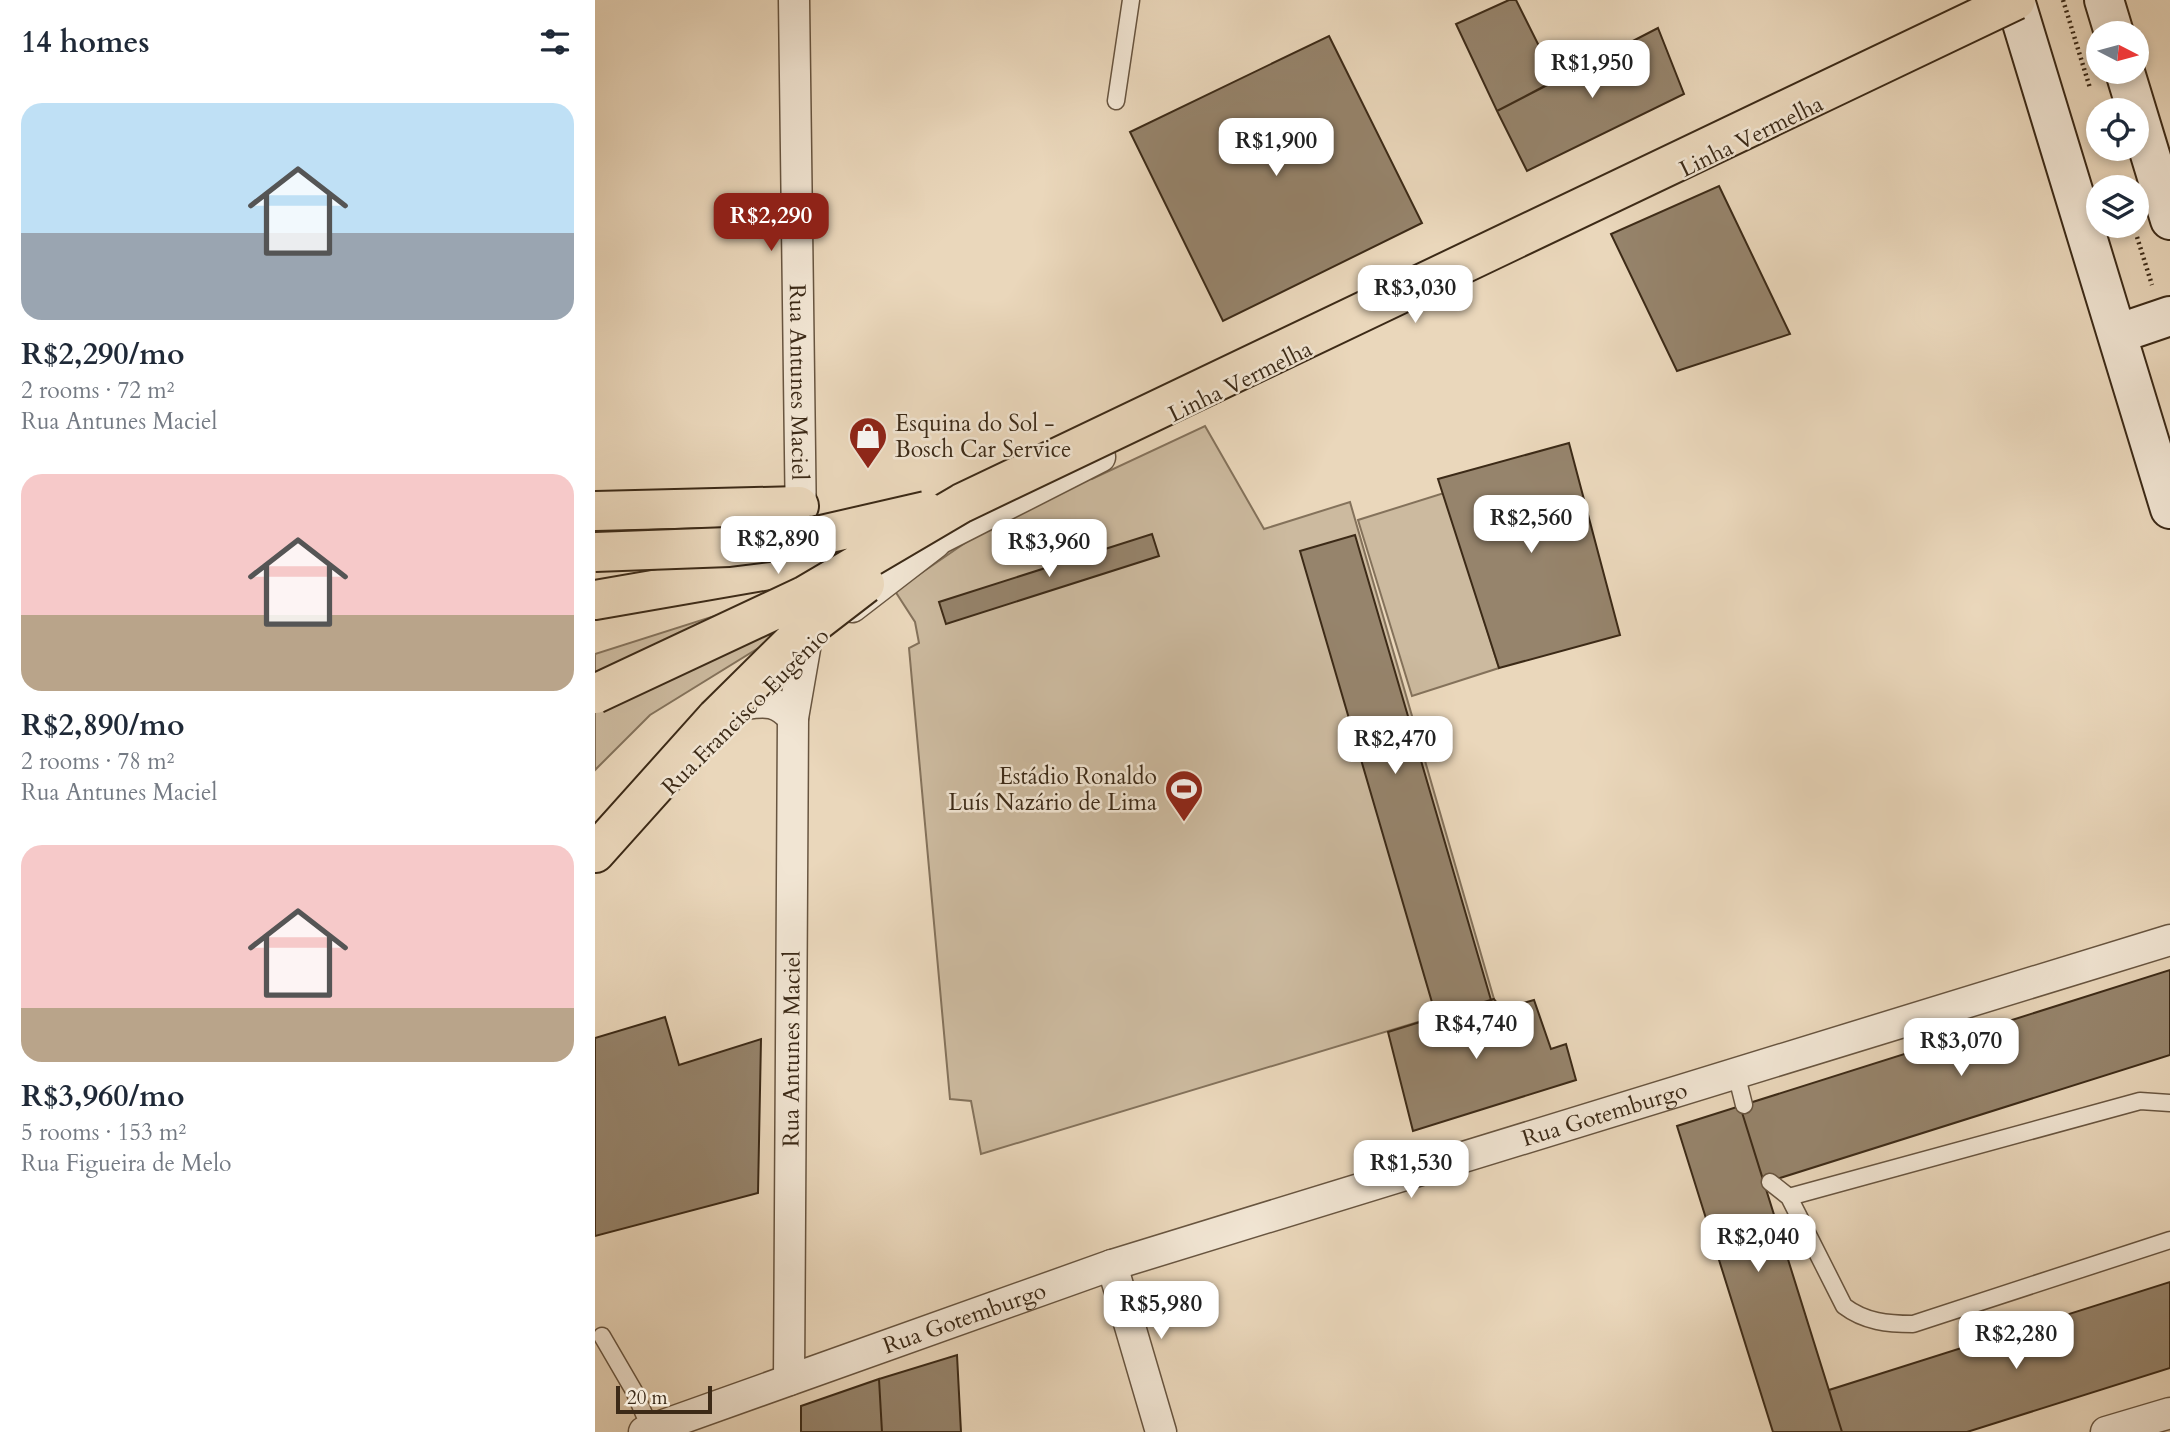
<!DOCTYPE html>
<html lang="en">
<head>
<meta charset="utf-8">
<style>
	body { margin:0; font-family:Cardo,serif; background:#f2f2f3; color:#1f2937; height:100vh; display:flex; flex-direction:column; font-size:26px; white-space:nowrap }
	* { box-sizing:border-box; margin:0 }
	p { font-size:23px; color:#747a83 }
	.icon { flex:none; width:38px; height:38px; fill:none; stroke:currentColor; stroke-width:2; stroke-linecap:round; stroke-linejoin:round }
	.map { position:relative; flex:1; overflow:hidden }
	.panel { display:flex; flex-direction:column; background:#fff; width:595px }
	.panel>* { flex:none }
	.needle { width:46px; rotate:96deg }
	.fabs { position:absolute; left:1491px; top:21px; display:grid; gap:14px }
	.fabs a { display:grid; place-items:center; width:63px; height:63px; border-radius:50%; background:#fff; box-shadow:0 4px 10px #0003; font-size:35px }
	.scale { position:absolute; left:21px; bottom:18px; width:96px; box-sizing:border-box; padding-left:7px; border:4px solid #3c2a17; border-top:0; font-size:19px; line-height:24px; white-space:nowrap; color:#3c2a17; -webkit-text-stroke:5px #f1e5d3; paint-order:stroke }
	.price { position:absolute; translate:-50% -60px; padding:0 16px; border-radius:14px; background:#fff; color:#222; font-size:23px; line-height:46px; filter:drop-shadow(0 2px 4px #0008) }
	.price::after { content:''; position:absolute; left:50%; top:42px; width:21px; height:16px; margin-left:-10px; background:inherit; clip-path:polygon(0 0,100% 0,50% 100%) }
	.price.on { background:#8f2418; color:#fff }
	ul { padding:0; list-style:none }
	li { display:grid; align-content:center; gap:14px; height:371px; padding:0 21px }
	li span { display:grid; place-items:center; height:217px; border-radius:21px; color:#555 }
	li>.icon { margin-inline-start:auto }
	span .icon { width:126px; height:126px; fill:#fffc; stroke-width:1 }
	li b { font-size:30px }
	h2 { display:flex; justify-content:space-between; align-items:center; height:84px; padding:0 21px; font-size:30px }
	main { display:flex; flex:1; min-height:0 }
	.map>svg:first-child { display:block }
	.green { fill:#ccba9f; stroke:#84725b; stroke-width:2 }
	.building { fill:#96846c; stroke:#3c2a17; stroke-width:2 }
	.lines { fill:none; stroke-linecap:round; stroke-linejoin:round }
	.lane-casing { stroke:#685540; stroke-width:19 }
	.street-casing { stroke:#685540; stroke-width:33 }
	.secondary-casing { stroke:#3c2a17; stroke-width:42 }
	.primary-casing { stroke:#3c2a17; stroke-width:42 }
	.highway-casing { stroke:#3c2a17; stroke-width:42 }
	.path { stroke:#3c2a17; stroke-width:4.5; stroke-dasharray:2 3.5; stroke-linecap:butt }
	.lane { stroke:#f1e5d3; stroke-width:16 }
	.street { stroke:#f1e5d3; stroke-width:30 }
	.secondary { stroke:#f1e5d3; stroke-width:38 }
	.primary { stroke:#ead7bb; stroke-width:38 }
	.highway { stroke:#ead7bb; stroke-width:38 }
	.highway-bridge-casing { stroke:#3c2a17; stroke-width:42; stroke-linecap:butt }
	.highway-bridge { stroke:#ead7bb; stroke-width:38 }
	.labels { text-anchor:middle; stroke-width:5; stroke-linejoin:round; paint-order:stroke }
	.street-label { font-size:23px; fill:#3c2a17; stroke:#f1e5d3 }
	.poi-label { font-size:23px; fill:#3c2a17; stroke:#f1e5d3; text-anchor:start }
</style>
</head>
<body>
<main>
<section class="panel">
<h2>14 homes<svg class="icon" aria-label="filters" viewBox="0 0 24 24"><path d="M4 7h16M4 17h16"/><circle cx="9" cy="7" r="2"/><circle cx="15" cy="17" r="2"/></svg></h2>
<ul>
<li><span style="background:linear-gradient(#bfe0f5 60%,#9aa5b1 0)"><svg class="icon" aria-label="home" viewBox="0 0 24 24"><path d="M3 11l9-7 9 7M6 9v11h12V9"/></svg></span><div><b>R$2,290/mo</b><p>2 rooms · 72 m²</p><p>Rua Antunes Maciel</p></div></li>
<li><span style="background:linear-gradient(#f6c9c9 65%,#b9a48a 0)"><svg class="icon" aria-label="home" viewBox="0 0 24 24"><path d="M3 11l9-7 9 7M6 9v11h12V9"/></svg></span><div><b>R$2,890/mo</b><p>2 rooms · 78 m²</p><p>Rua Antunes Maciel</p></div></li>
<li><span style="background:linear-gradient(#f6c9c9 75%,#b9a48a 0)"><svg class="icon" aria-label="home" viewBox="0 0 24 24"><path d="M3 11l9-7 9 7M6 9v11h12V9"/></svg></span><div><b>R$3,960/mo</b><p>5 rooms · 153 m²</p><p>Rua Figueira de Melo</p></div></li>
</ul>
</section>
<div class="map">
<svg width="1575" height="1432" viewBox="0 0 1575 1432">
	<rect width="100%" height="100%" fill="#ead7bb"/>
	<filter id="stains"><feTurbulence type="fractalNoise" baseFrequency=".00286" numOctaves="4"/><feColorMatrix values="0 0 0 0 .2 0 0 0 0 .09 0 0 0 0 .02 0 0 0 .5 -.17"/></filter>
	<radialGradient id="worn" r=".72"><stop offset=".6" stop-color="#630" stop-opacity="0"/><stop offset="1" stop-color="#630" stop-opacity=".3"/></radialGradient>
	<path class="green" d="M610 426 669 529 755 502 899 999 386 1154 376 1101 355 1099 314 648 324 643 320 622 300 591 405 519 492 470 497 479Z
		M849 493 904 668 817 696 763 520Z
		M198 591 196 628 55 715 0 770V654Z"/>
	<path class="building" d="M914 0H921L961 80 902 111 861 24Z
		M1063 28 1089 94 932 171 902 111Z
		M734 36 827 223 628 321 535 132Z
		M1124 186 1195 334 1082 371 1016 234Z
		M974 443 1025 635 904 668 843 479Z
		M557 534 564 556 351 624 344 602Z
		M760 535 896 1000 841 1016 705 551Z
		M1575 970V1055L1169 1183 1145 1106Z
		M899 999 907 1009 939 1000 956 1049 971 1044 981 1080 818 1131 793 1032Z
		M70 1017 84 1065 166 1039 163 1193 0 1236V1038Z
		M1145 1106 1247 1432H1178L1082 1126Z
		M1575 1282V1368L1372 1432H1247L1234 1390Z
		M362 1355 366 1432H287L284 1379Z
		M284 1379 287 1432H206V1406Z"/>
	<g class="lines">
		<defs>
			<path id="lane" d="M521 101 536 0
				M1141 1073 1149 1105
				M1175 1182 1194 1197 1249 1306C1270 1322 1293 1324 1318 1324L1575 1240
				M1194 1197 1545 1101 1575 1103
				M7 1336 39 1391 56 1430"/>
			<g id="street">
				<path id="s1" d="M199 0 206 528"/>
				<path d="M208 564 344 539 505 457"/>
				<path d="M257 607 340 543"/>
				<path d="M151 704C172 701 183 701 198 718"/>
				<path d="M517 1265 566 1432"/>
				<path id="s2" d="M194 1380 198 718 211 643 210 620"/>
				<path id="s3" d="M49 1432 517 1265 1575 940"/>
				<path d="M1511 1432 1575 1413"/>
			</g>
			<path id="secondary" d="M1420 0 1575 509
				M1509 0 1519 33
				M1530 72 1575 220
				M1522 334 1575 316"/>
			<path id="primary" d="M0 511 204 506
				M0 600 208 564"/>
			<path id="highway" d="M0 853 121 718"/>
		</defs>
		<use href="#lane" class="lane-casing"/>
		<use href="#street" class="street-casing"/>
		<use href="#secondary" class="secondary-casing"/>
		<use href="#primary" class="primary-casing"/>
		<use href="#highway" class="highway-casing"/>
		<path class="path" d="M1468 0 1495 88
			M1542 237 1557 285"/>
		<use href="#lane" class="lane"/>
		<use href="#street" class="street"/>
		<use href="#secondary" class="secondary"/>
		<use href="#primary" class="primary"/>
		<use href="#highway" class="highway"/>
		<defs>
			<path id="highway-bridge" d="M0 552 134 547 222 536 331 511
				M0 694 209 596 367 503 1421 0
				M121 718 209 631 270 584"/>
		</defs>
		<use href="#highway-bridge" class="highway-bridge-casing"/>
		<use href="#highway-bridge" class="highway-bridge"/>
	</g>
	<defs>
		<symbol id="shop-pin" viewBox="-11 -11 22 30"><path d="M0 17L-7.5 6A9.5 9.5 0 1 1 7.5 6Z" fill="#8f2418" stroke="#f1e5d3"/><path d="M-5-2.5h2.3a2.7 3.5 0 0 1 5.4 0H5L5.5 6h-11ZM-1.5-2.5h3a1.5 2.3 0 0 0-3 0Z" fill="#fff"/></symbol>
		<symbol id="stadium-pin" viewBox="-11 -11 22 30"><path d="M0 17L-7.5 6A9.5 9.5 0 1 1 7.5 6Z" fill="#8f2418" stroke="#f1e5d3"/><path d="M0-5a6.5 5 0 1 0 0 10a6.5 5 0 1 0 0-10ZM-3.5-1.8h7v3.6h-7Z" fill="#fff"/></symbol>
	</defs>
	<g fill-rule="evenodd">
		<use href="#shop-pin" x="251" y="414" width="44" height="60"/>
		<use href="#stadium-pin" x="567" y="767" width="44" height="60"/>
	</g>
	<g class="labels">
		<g class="street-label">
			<text transform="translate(1156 136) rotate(-26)" y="8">Linha Vermelha</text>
			<text dy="8" stroke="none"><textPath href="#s1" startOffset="382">Rua Antunes Maciel</textPath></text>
			<text transform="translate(645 381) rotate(-26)" y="8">Linha Vermelha</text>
			<text transform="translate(150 711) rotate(-45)" y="8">Rua Francisco Eugênio</text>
			<text dy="8" stroke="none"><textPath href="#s2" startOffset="331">Rua Antunes Maciel</textPath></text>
			<text dy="8" stroke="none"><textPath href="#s3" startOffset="1012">Rua Gotemburgo</textPath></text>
			<text dy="8" stroke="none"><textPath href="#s3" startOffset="340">Rua Gotemburgo</textPath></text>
		</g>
		<g class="poi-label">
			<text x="300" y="431">Esquina do Sol -<tspan x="300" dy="26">Bosch Car Service</tspan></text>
			<text x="562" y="784" text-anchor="end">Estádio Ronaldo<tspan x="562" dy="26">Luís Nazário de Lima</tspan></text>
		</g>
	</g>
	<rect width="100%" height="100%" filter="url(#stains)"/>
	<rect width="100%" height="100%" fill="url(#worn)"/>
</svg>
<div class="fabs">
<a><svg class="needle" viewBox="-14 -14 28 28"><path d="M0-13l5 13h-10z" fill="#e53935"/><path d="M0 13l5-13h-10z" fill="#747a83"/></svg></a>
<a><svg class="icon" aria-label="locate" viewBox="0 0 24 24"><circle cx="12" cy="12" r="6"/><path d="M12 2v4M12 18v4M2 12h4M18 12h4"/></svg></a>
<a><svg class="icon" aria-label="layers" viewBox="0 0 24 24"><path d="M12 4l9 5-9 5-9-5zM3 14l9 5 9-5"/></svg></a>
</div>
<div class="scale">20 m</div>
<b class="price" style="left:997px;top:100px">R$1,950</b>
<b class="price" style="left:681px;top:178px">R$1,900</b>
<b class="price on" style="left:176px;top:253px">R$2,290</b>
<b class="price" style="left:820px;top:325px">R$3,030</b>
<b class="price" style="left:936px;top:555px">R$2,560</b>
<b class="price" style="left:183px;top:576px">R$2,890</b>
<b class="price" style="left:454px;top:579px">R$3,960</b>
<b class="price" style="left:800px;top:776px">R$2,470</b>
<b class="price" style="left:881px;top:1061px">R$4,740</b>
<b class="price" style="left:1366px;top:1078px">R$3,070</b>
<b class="price" style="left:816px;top:1200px">R$1,530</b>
<b class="price" style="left:1163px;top:1274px">R$2,040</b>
<b class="price" style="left:566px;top:1341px">R$5,980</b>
<b class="price" style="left:1421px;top:1371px">R$2,280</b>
</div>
</main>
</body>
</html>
